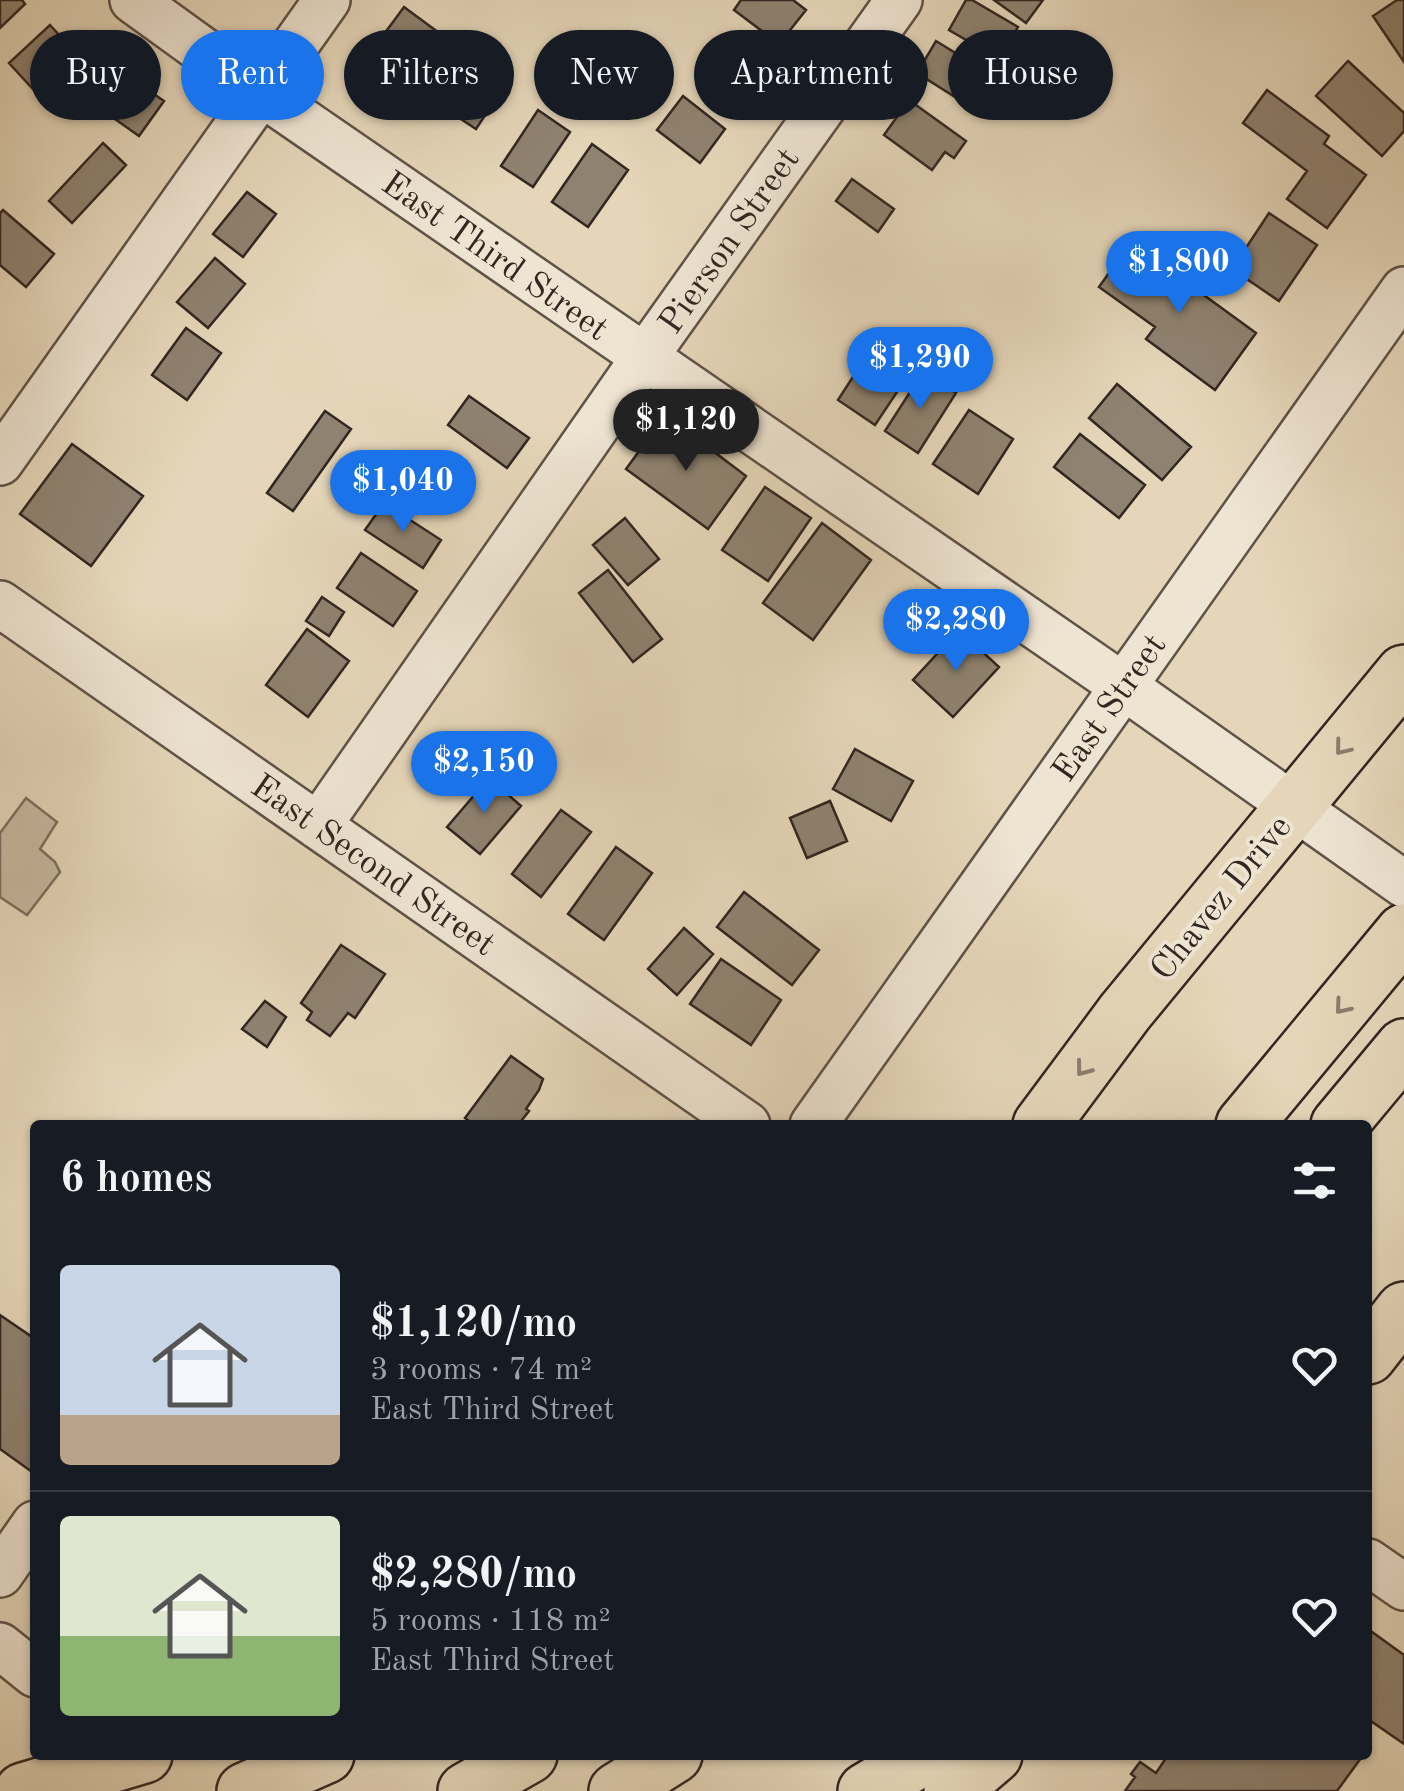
<!DOCTYPE html>
<html lang="en">
<head>
<meta charset="utf-8">
<style>
	body { margin:0; font-family:"Old Standard TT",serif; background:#242831; color:#f1f3f6; height:100vh; display:flex; flex-direction:column; font-size:38px; white-space:nowrap }
	* { box-sizing:border-box; margin:0 }
	p { font-size:32px; color:#9ea1a6 }
	.icon { flex:none; width:55px; height:55px; fill:none; stroke:currentColor; stroke-width:2; stroke-linecap:round; stroke-linejoin:round }
	.map { position:relative; flex:1; overflow:hidden }
	.drawer { position:absolute; left:30px; top:1120px; width:1342px; height:640px; display:flex; flex-direction:column; background:#171b24; border-radius:10px; box-shadow:0 2px 8px #0004 }
	.drawer>* { flex:none }
	.banner { position:absolute; left:30px; top:30px; width:1345px; height:90px; display:flex; gap:20px }
	.price { position:absolute; translate:-50% -85px; padding:0 22px; border-radius:35px; background:#1a73e8; color:#fff; font-size:32px; line-height:65px; filter:drop-shadow(0 2px 5px #0008) }
	.price::after { content:''; position:absolute; left:50%; top:60px; width:30px; height:22px; margin-left:-15px; background:inherit; clip-path:polygon(0 0,100% 0,50% 100%) }
	.price.current { background:#222; color:#fff }
	ul { padding:0; list-style:none }
	li { display:flex; align-items:center; gap:30px; height:250px; padding:0 30px }
	li+li { border-top:2px solid #363941 }
	li span { display:grid; place-items:center; flex:none; width:280px; height:200px; border-radius:10px; color:#555 }
	li>.icon { margin-inline-start:auto }
	span .icon { width:120px; height:120px; fill:#fffc; stroke-width:1 }
	li b { font-size:42px }
	h2 { display:flex; justify-content:space-between; align-items:center; height:120px; padding:0 30px; font-size:42px }
	.chip { padding:0 35px; border-radius:45px; background:#171b24; box-shadow:0 2px 8px #0004; font-size:35px; line-height:90px }
	.chip.current { background:#1a73e8; color:#fff }
	.map>svg:first-child { display:block }
	.green { fill:#c7b89f; stroke:#7c6f60; stroke-width:2.5 }
	.building { fill:#8f8270; stroke:#322621; stroke-width:2.5 }
	.lines { fill:none; stroke-linecap:round; stroke-linejoin:round }
	.minor-casing { stroke:#5f5247; stroke-width:50 }
	.major-casing { stroke:#322621; stroke-width:60 }
	.highway-casing { stroke:#322621; stroke-width:60 }
	.minor { stroke:#eee4d2; stroke-width:45 }
	.major { stroke:#e5d6b9; stroke-width:55 }
	.highway { stroke:#e5d6b9; stroke-width:55 }
	.oneway { stroke:#8c7e6d }
	.labels { text-anchor:middle; stroke-width:8; stroke-linejoin:round; paint-order:stroke }
	.street-label { font-size:35px; fill:#322621; stroke:#eee4d2 }
</style>
</head>
<body>
<div class="map">
<svg width="1404" height="1791" viewBox="0 0 1404 1791">
	<rect width="100%" height="100%" fill="#e5d6b9"/>
	<filter id="stains"><feTurbulence type="fractalNoise" baseFrequency=".002" numOctaves="4"/><feColorMatrix values="0 0 0 0 .2 0 0 0 0 .09 0 0 0 0 .02 0 0 0 .5 -.17"/></filter>
	<radialGradient id="worn" r=".72"><stop offset=".6" stop-color="#630" stop-opacity="0"/><stop offset="1" stop-color="#630" stop-opacity=".3"/></radialGradient>
	<path class="green" d="M26 798 57 822 40 849 55 862 60 872 27 915 0 897V833Z"/>
	<path class="building" d="M0 0H22L25 4 0 28Z
		M741 0H793L806 10 779 44 734 10Z
		M966 0H972L1018 27 999 59 949 30Z
		M994 0H1043L1026 23Z
		M1397 0H1404V62L1373 16Z
		M404 7 446 38 406 90 365 60Z
		M50 25 83 61 42 99 9 63Z
		M936 41 983 70 963 102 917 73Z
		M724 48 763 73 743 106 704 81Z
		M456 51 505 85 476 129 426 96Z
		M1348 61 1404 113V131L1382 156 1316 96Z
		M129 77 164 101 139 136 105 112Z
		M1267 90 1329 136 1324 144 1366 175 1327 228 1287 199 1307 171 1243 123Z
		M683 96 725 129 700 163 657 130Z
		M909 100 966 141 954 158 945 152 932 170 884 135Z
		M538 110 570 132 533 187 501 166Z
		M103 143 126 165 72 223 49 201Z
		M592 144 628 170 588 227 552 202Z
		M852 179 894 209 878 232 836 201Z
		M247 192 276 214 243 257 213 234Z
		M3 210 54 254 26 287 0 265V213Z
		M1269 213 1317 245 1279 301 1232 269Z
		M1131 242 1256 333 1215 390 1146 339 1155 327 1099 287Z
		M215 258 245 284 208 328 177 302Z
		M186 328 221 353 187 400 152 375Z
		M867 355 905 380 875 425 838 400Z
		M923 372 956 393 918 453 885 431Z
		M1117 384 1191 447 1162 480 1089 418Z
		M469 396 529 438 507 468 448 425Z
		M969 410 1013 439 978 494 933 464Z
		M325 411 351 429 293 511 267 493Z
		M662 420 705 452 709 448 746 476 708 529 626 469Z
		M1080 434 1145 485 1119 518 1054 467Z
		M72 444 143 496 91 566 20 514Z
		M765 487 811 518 768 581 722 550Z
		M384 503 441 540 423 568 365 530Z
		M625 518 659 559 628 585 593 545Z
		M822 523 871 560 813 640 763 603Z
		M361 553 417 591 393 626 337 588Z
		M608 570 662 639 633 662 579 593Z
		M322 597 344 612 329 636 306 621Z
		M307 629 349 661 308 717 266 685Z
		M959 630 999 667 953 717 913 680Z
		M855 749 913 781 891 821 833 789Z
		M489 778 521 806 480 854 447 827Z
		M830 801 847 841 807 858 790 818Z
		M561 810 591 832 541 897 512 874Z
		M616 847 652 873 604 940 568 914Z
		M744 892 819 950 792 985 717 927Z
		M684 928 713 954 677 995 648 969Z
		M341 945 385 974 355 1018 348 1013 330 1036 307 1020 312 1012 301 1003Z
		M721 959 781 1000 751 1045 690 1004Z
		M265 1001 286 1017 267 1047 242 1029Z
		M511 1056 543 1079 539 1090 526 1109 529 1111 518 1125H474L465 1118Z
		M0 1315 35 1339V1474L0 1449Z
		M1368 1629 1404 1655V1744L1368 1719Z
		M1168 1755H1357L1361 1758 1337 1791H1125L1135 1777 1131 1774 1140 1762 1156 1773Z"/>
	<g class="lines">
		<defs>
			<path id="minor" d="M133 0 263 94 1123 686 1404 884
				M0 462 327 0
				M0 604 747 1125
				M318 826 644 358 899 0
				M813 1125 1404 290
				M1368 1562 1404 1587
				M0 1574 35 1524
				M0 1646 35 1674"/>
			<path id="major" d="M1041 1125 1125 1012 1404 673
				M1368 1356 1404 1310
				M23 1791 144 1755
				M952 1791 994 1755"/>
			<path id="highway" d="M1244 1125 1404 932
				M1339 1125 1404 1047
				M245 1791 326 1755
				M466 1791 529 1755
				M617 1791 674 1755
				M866 1791 926 1755"/>
		</defs>
		<use href="#minor" class="minor-casing"/>
		<use href="#major" class="major-casing"/>
		<use href="#highway" class="highway-casing"/>
		<use href="#minor" class="minor"/>
		<use href="#major" class="major"/>
		<use href="#highway" class="highway"/>
	</g>
	<defs><path id="oneway-chevron" d="M-2-3.5L2.5 0L-2 3.5" fill="none" stroke-width="1.6" stroke-linecap="round" stroke-linejoin="round" transform="scale(2.5)"/></defs>
	<g class="oneway">
		<use href="#oneway-chevron" transform="translate(1342 748) rotate(129)"/>
		<use href="#oneway-chevron" transform="translate(1342 1007) rotate(130)"/>
		<use href="#oneway-chevron" transform="translate(1083 1069) rotate(127)"/>
	</g>
	<g class="labels">
		<g class="street-label">
			<text transform="translate(728 240) rotate(-55)" y="12">Pierson Street</text>
			<text transform="translate(496 255) rotate(35)" y="12">East Third Street</text>
			<text transform="translate(1108 707) rotate(-55)" y="12">East Street</text>
			<text transform="translate(374 864) rotate(35)" y="12">East Second Street</text>
			<text transform="translate(1220 897) rotate(-51)" y="12">Chavez Drive</text>
		</g>
	</g>
	<rect width="100%" height="100%" filter="url(#stains)"/>
	<rect width="100%" height="100%" fill="url(#worn)"/>
</svg>
<b class="price" style="left:1179px;top:316px">$1,800</b>
<b class="price" style="left:920px;top:412px">$1,290</b>
<b class="price current" style="left:686px;top:474px">$1,120</b>
<b class="price" style="left:403px;top:535px">$1,040</b>
<b class="price" style="left:956px;top:674px">$2,280</b>
<b class="price" style="left:484px;top:816px">$2,150</b>
<div class="banner">
<a class="chip">Buy</a>
<a class="chip current">Rent</a>
<a class="chip">Filters</a>
<a class="chip">New</a>
<a class="chip">Apartment</a>
<a class="chip">House</a>
</div>
<section class="drawer">
<h2>6 homes<svg class="icon" aria-label="filters" viewBox="0 0 24 24"><path d="M4 7h16M4 17h16"/><circle cx="9" cy="7" r="2"/><circle cx="15" cy="17" r="2"/></svg></h2>
<ul>
<li><span style="background:linear-gradient(#c9d6e8 75%,#b9a48a 0)"><svg class="icon" aria-label="home" viewBox="0 0 24 24"><path d="M3 11l9-7 9 7M6 9v11h12V9"/></svg></span><div><b>$1,120/mo</b><p>3 rooms · 74 m²</p><p>East Third Street</p></div><svg class="icon" aria-label="heart" viewBox="0 0 24 24"><path d="M12 20l-8-8c-3-5 5-10 8-4 3-6 11-1 8 4z"/></svg></li>
<li><span style="background:linear-gradient(#dfe7d0 60%,#8fb573 0)"><svg class="icon" aria-label="home" viewBox="0 0 24 24"><path d="M3 11l9-7 9 7M6 9v11h12V9"/></svg></span><div><b>$2,280/mo</b><p>5 rooms · 118 m²</p><p>East Third Street</p></div><svg class="icon" aria-label="heart" viewBox="0 0 24 24"><path d="M12 20l-8-8c-3-5 5-10 8-4 3-6 11-1 8 4z"/></svg></li>
</ul>
</section>
</div>
</body>
</html>
